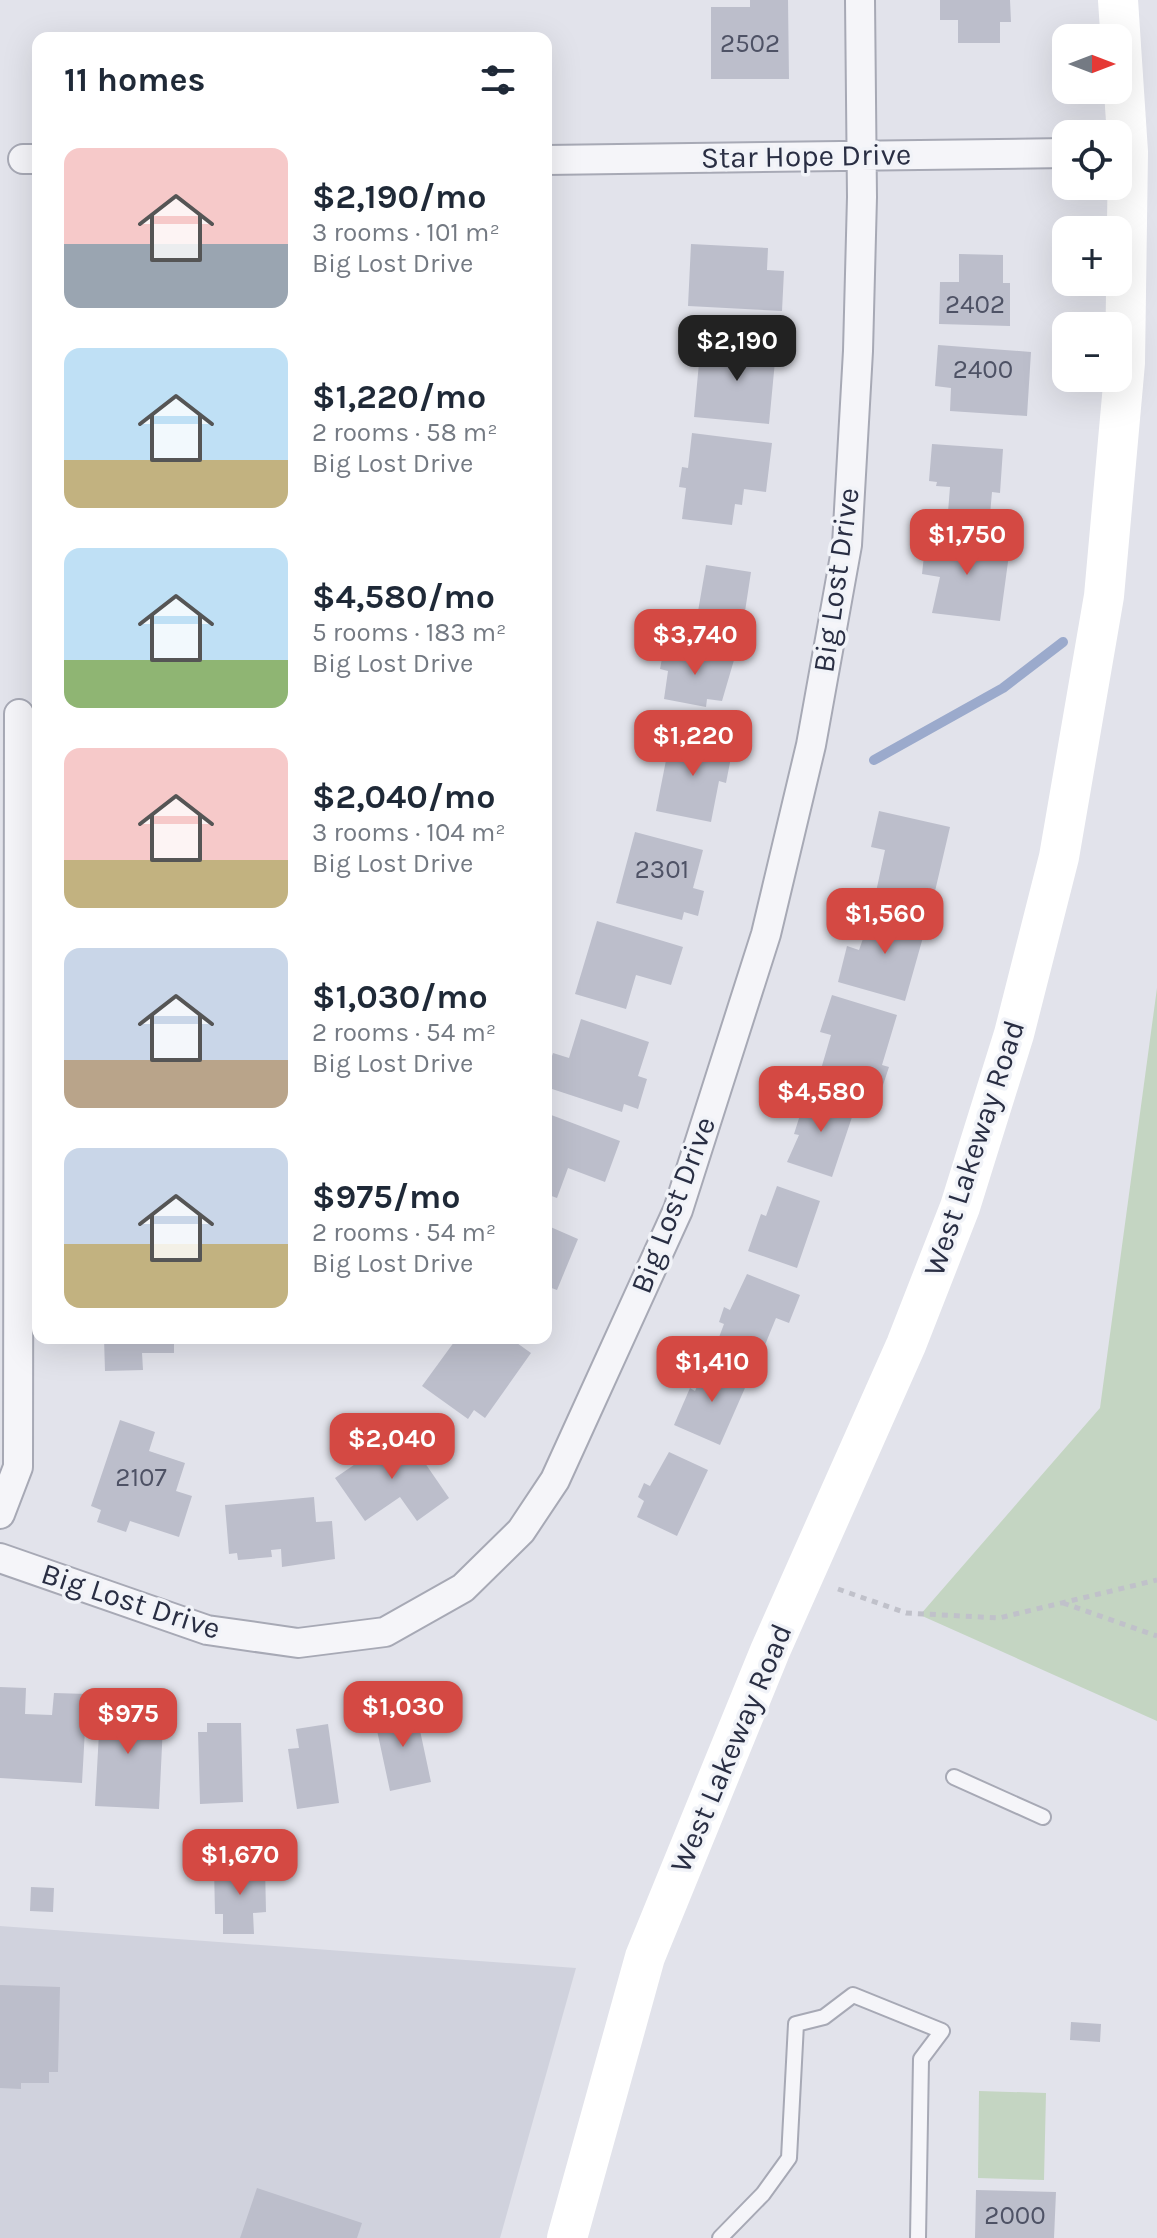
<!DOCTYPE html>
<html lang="en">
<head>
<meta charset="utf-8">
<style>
	body { margin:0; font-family:Karla,sans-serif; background:#f2f2f3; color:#1f2937; height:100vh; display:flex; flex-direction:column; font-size:30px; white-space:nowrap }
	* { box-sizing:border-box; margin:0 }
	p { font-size:26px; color:#747a83 }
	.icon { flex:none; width:44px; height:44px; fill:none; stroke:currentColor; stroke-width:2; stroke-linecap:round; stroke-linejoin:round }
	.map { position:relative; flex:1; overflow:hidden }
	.sheet { position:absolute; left:32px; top:32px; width:520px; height:1312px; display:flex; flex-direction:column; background:#fff; border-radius:16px; box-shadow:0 8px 32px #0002 }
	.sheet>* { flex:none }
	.needle { width:52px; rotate:90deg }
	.tools { position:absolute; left:1052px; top:24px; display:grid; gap:16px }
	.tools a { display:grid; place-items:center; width:80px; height:80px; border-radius:16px; background:#fff; box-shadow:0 8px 32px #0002; font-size:40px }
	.price { position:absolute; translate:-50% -68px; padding:0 18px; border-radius:16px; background:#d44943; color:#fff; font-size:26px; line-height:52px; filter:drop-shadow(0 2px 4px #0008) }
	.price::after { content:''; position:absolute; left:50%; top:48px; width:24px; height:18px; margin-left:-12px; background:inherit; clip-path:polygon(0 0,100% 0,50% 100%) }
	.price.on { background:#222; color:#fff }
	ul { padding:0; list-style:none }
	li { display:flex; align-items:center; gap:24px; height:200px; padding:0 32px }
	li span { display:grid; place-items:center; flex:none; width:224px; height:160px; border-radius:16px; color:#555 }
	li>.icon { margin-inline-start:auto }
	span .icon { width:96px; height:96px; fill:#fffc; stroke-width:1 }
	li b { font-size:34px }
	h2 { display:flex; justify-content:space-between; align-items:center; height:96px; padding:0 32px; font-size:34px }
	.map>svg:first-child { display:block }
	.built { fill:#d0d2dd }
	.green { fill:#c4d5c2 }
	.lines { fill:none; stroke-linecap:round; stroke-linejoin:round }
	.stream { stroke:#9baacc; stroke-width:10 }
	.building { fill:#bcbecb }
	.lane-casing { stroke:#a7a9b5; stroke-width:18 }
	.street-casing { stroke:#a7a9b5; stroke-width:32 }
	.path { stroke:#c0c1ca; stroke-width:5; stroke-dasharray:6 6; stroke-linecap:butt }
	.lane { stroke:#f5f5f9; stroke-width:14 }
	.street { stroke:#f5f5f9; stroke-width:28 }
	.secondary { stroke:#fff; stroke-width:40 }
	.labels { text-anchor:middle; stroke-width:7; stroke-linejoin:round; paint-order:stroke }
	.number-label { font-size:26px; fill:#4e5265 }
	.street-label { font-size:30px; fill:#292e43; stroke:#f1f3f8 }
</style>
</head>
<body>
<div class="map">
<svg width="1157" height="2238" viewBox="0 0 1157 2238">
	<rect width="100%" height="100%" fill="#e2e3eb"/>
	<path class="built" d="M0 1926 576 1968 500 2238H0Z"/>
	<path class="green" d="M1157 988V1721L920 1615 1100 1408Z
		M979 2091 1046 2093 1044 2180 978 2178Z"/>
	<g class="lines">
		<path class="stream" d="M874 760 1003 688 1063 642"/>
	</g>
	<path class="building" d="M750 0H788L789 79H711V7H750Z
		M940 0H1010L1011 22H1000V43H958V20H940Z
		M691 244 768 248 767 270 784 271 782 311 688 306Z
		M959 254 1003 255V283H1010V326L939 324 940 282H959Z
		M744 337 777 340 769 424 694 417 700 352 742 356Z
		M938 345 1031 352 1027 416 950 411 951 388 935 386Z
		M692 433 772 443 766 492 744 489 742 505 735 504 732 525 682 519 686 488 679 487 682 467 688 468Z
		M932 444 1003 449 1000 493 992 492 990 515 948 512 950 487 936 486 937 482 929 481Z
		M926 537 1010 547 1000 621 932 613 940 577 922 574Z
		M706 565 751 572 744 618H749L747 632 696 623Z
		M664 648 734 660 722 701 707 699 706 707 664 699 668 671 660 669Z
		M671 735 733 747 726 783 719 781 711 822 656 811Z
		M879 811 950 827 932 904 876 892 885 850 871 847Z
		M635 832 703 850 693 888 704 891 698 916 684 912 682 920 616 903Z
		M874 908 927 923 905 1001 838 982 847 946 859 950Z
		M597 921 683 947 671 985 636 975 626 1009 575 994Z
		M832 995 897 1015 882 1065 889 1067 880 1094 819 1076 831 1035 820 1032Z
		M581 1019 649 1042 638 1076 647 1079 638 1109 624 1104 622 1112 546 1087V1074L553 1053 569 1058Z
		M807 1093 855 1108 832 1177 787 1162 799 1135 794 1134Z
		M546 1113 620 1141 605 1182 568 1168 557 1198 546 1194Z
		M777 1186 820 1201 797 1268 748 1251 761 1214 766 1216Z
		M546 1225 578 1239 557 1290 546 1286Z
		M747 1274 800 1295 789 1323 776 1318 760 1357 718 1340 724 1324 719 1322 724 1307 730 1310Z
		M104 1338H174V1353H142L143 1370 105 1371Z
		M457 1338H485L491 1343 494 1338H510L531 1353 485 1418 474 1410 468 1419 422 1386Z
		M708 1362 748 1381 720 1445 674 1425 690 1388 695 1391Z
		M120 1420 155 1432 149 1451 185 1463 176 1491 192 1496 179 1537 130 1521 126 1532 97 1522 101 1510 91 1506Z
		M403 1431 449 1498 417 1521 400 1497 365 1521 335 1478Z
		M669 1452 708 1470 677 1536 637 1517 644 1501 638 1497 644 1483 650 1486Z
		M314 1497 316 1522 332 1521 335 1559 282 1567 281 1549 271 1550 272 1557 238 1560 237 1553 229 1554 225 1505Z
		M0 1687 26 1688 25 1714 52 1715 54 1693 87 1694 82 1783 0 1778Z
		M101 1696 142 1698 141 1724 163 1725 159 1809 95 1806Z
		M415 1707 431 1782 390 1791 375 1721 383 1720 382 1714Z
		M207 1723H241L243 1802 200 1804 198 1732H207Z
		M328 1724 339 1803 297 1809 288 1749 299 1748 296 1729Z
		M265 1866 266 1912 253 1913 254 1934H223V1914H215L214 1867Z
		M31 1887 54 1888 53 1912 30 1911Z
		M0 1985 60 1987 58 2072H49V2083H21V2089L0 2088Z
		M1071 2022 1101 2024 1100 2042 1070 2040Z
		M257 2188 362 2223 357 2238H240Z
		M976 2190 1056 2192 1054 2238H975Z"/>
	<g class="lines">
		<defs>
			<path id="lane" d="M954 1777 1043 1817
				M720 2238 763 2194 789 2158 796 2024 824 2017 853 1995 942 2031 921 2059 918 2238"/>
			<path id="street" d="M23 159H38
				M546 160 1066 153
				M0 1514 18 1467 19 714
				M0 1558 207 1630 298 1643 385 1632 463 1588 521 1531 555 1480 678 1210 766 934 811 745 847 545 858 351 862 197 860 0"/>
		</defs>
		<use href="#lane" class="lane-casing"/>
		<use href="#street" class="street-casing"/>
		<path class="path" d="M838 1589 906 1613 999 1618 1157 1580
			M1063 1603 1157 1636"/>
		<use href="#lane" class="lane"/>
		<use href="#street" class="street"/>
		<path class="secondary" d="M567 2238 645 1957 770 1651 906 1345 960 1207 1014 1034 1059 857 1104 596 1125 363 1128 152 1118 0"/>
	</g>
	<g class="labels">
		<g class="number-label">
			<text x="750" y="52">2502</text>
			<text x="975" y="313">2402</text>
			<text x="983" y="378">2400</text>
			<text x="662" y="878">2301</text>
			<text x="141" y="1486">2107</text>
			<text x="1015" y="2224">2000</text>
		</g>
		<g class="street-label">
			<text transform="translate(806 156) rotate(-1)" y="10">Star Hope Drive</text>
			<text transform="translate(836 580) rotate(-82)" y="10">Big Lost Drive</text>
			<text transform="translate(974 1148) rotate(-72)" y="10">West Lakeway Road</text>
			<text transform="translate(673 1205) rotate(-69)" y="10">Big Lost Drive</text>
			<text transform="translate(131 1601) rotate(18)" y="10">Big Lost Drive</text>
			<text transform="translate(731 1748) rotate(-67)" y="10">West Lakeway Road</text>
		</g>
	</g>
</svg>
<div class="tools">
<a><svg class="needle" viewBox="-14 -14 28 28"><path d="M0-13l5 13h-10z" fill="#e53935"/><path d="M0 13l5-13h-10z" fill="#747a83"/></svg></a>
<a><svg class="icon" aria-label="locate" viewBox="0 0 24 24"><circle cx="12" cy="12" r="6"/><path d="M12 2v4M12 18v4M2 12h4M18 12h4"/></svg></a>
<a>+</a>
<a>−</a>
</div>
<b class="price on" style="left:737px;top:383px">$2,190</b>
<b class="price" style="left:967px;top:577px">$1,750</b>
<b class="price" style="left:695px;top:677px">$3,740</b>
<b class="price" style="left:693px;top:778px">$1,220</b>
<b class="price" style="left:885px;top:956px">$1,560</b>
<b class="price" style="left:821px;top:1134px">$4,580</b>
<b class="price" style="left:712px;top:1404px">$1,410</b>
<b class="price" style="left:392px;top:1481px">$2,040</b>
<b class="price" style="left:403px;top:1749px">$1,030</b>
<b class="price" style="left:128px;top:1756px">$975</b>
<b class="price" style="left:240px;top:1897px">$1,670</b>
<section class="sheet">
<h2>11 homes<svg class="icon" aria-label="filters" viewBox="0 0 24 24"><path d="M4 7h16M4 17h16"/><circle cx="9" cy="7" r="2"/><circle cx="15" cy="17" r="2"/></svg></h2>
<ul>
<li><span style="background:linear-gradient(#f6c9c9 60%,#9aa5b1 0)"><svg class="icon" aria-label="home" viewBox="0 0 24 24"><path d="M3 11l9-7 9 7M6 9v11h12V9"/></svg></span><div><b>$2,190/mo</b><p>3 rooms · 101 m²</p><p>Big Lost Drive</p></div></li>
<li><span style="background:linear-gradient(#bfe0f5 70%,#c2b280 0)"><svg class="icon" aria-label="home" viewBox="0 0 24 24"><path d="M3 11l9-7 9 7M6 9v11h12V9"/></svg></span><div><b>$1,220/mo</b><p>2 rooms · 58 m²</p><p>Big Lost Drive</p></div></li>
<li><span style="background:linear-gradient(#bfe0f5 70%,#8fb573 0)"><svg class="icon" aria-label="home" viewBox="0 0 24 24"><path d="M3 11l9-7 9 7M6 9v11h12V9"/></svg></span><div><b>$4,580/mo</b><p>5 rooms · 183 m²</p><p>Big Lost Drive</p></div></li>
<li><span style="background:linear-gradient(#f6c9c9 70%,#c2b280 0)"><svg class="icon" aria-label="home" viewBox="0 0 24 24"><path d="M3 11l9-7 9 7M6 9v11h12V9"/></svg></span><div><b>$2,040/mo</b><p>3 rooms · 104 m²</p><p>Big Lost Drive</p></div></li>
<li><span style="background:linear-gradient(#c9d6e8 70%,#b9a48a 0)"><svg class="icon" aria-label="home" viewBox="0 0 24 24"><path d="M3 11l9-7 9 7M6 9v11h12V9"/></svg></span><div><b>$1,030/mo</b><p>2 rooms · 54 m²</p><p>Big Lost Drive</p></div></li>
<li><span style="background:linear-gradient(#c9d6e8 60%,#c2b280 0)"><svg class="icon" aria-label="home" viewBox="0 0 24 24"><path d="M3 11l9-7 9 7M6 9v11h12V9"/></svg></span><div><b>$975/mo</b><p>2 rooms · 54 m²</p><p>Big Lost Drive</p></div></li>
</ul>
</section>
</div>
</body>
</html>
